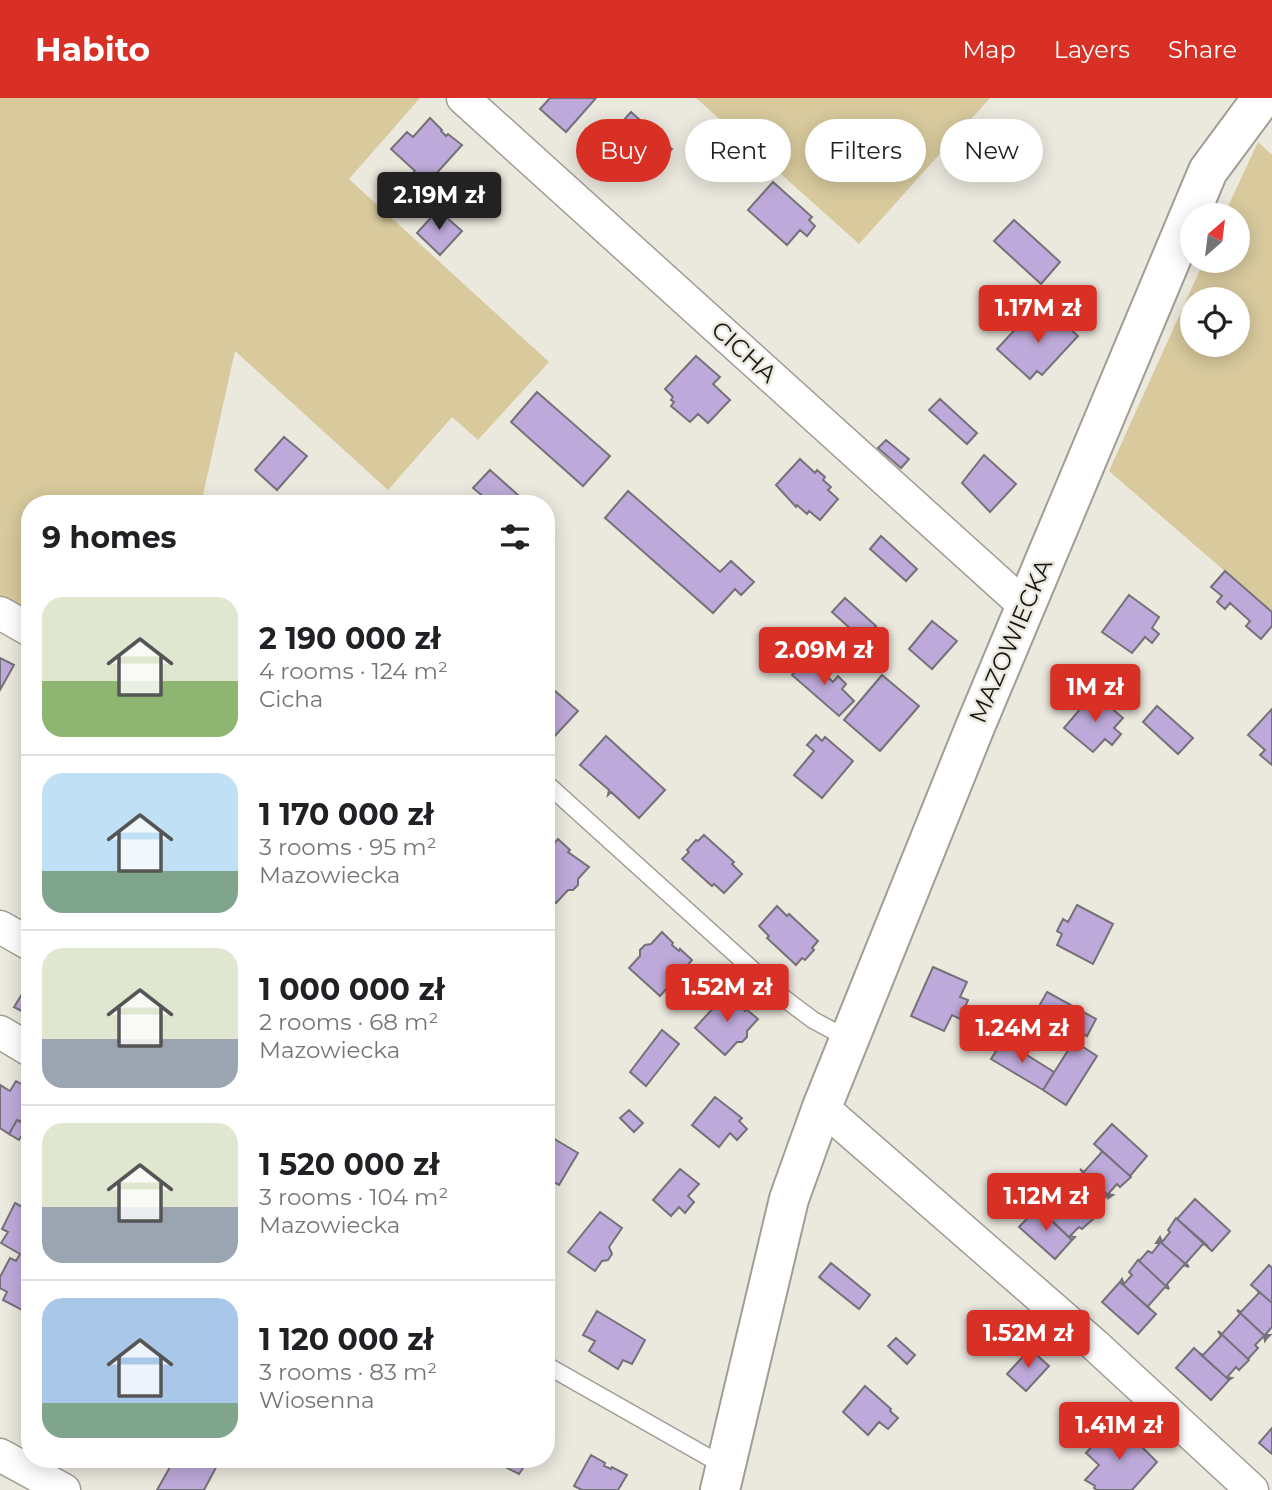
<!DOCTYPE html>
<html lang="en">
<head>
<meta charset="utf-8">
<style>
	body { margin:0; font-family:Montserrat,sans-serif; background:#f2f2f2; color:#202124; height:100vh; display:flex; flex-direction:column; font-size:26px; white-space:nowrap }
	* { box-sizing:border-box; margin:0 }
	p { font-size:23px; color:#757577 }
	.icon { flex:none; width:38px; height:38px; fill:none; stroke:currentColor; stroke-width:2; stroke-linecap:round; stroke-linejoin:round }
	.map { position:relative; flex:1; overflow:hidden }
	.panel { position:absolute; left:21px; top:397px; width:534px; height:973px; display:flex; flex-direction:column; background:#fff; border-radius:28px; box-shadow:0 4px 18px #0003 }
	.panel>* { flex:none }
	.top-card { position:absolute; left:576px; top:21px; width:590px; height:63px; display:flex; gap:14px }
	.needle { width:46px; rotate:28deg }
	.buttons { position:absolute; left:1180px; top:105px; display:grid; gap:14px }
	.buttons a { display:grid; place-items:center; width:70px; height:70px; border-radius:50%; background:#fff; box-shadow:0 4px 18px #0003; font-size:35px }
	.price { position:absolute; translate:-50% -60px; padding:0 16px; border-radius:7px; background:#d93025; color:#fff; font-size:23px; line-height:46px; filter:drop-shadow(0 2px 4px #0008) }
	.price::after { content:''; position:absolute; left:50%; top:42px; width:21px; height:16px; margin-left:-10px; background:inherit; clip-path:polygon(0 0,100% 0,50% 100%) }
	.price.selected { background:#222; color:#fff }
	ul { padding:0; list-style:none }
	li { display:flex; align-items:center; gap:21px; height:175px; padding:0 21px }
	li+li { border-top:2px solid #e0e0e0 }
	li span { display:grid; place-items:center; flex:none; width:196px; height:140px; border-radius:21px; color:#555 }
	li>.icon { margin-inline-start:auto }
	span .icon { width:84px; height:84px; fill:#fffc; stroke-width:1 }
	li b { font-size:30px }
	h2 { display:flex; justify-content:space-between; align-items:center; height:84px; padding:0 21px; font-size:30px }
	.tag { padding:0 24px; border-radius:32px; background:#fff; box-shadow:0 4px 18px #0003; font-size:24px; line-height:63px }
	.tag.selected { background:#d93025; color:#fff }
	header { display:flex; align-items:center; gap:42px; box-sizing:border-box; height:98px; padding:0 35px; background:#d93025; color:#fff }
	header strong { font-size:33px }
	nav { display:flex; gap:38px; margin-inline-start:auto; font-size:24px }
	.map>svg:first-child { display:block }
	.green { fill:#d8ca9d; fill-rule:evenodd }
	.building { fill:#beaada; stroke:#747179; stroke-width:2 }
	.lines { fill:none; stroke-linecap:round; stroke-linejoin:round }
	.service-casing { stroke:#a09d94; stroke-width:19 }
	.minor-casing { stroke:#a09d94; stroke-width:35 }
	.tertiary-casing { stroke:#a09d94; stroke-width:42 }
	.service { stroke:#fff; stroke-width:16 }
	.minor { stroke:#fff; stroke-width:32 }
	.tertiary { stroke:#fff; stroke-width:38 }
	.labels { text-anchor:middle; stroke-width:5; stroke-linejoin:round; paint-order:stroke }
	.street-label { font-size:24px; fill:#181714; stroke:#ebe8de }
</style>
</head>
<body>
<header>
<strong>Habito</strong>
<nav><a>Map</a><a>Layers</a><a>Share</a></nav>
</header>
<div class="map">
<svg width="1272" height="1392" viewBox="0 0 1272 1392">
	<rect width="100%" height="100%" fill="#ebe8de"/>
	<path class="green" d="M0 0H420L349 81 549 264 478 342 452 319 388 392 235 253 201 406H30V515L0 498Z
		M696 0H990L859 146Z
		M1258 44 1272 57V514L1109 373 1204 163H1237V117H1224ZM1192 201H1237V247H1192Z"/>
	<path class="building" d="M550 0H596L566 34 540 11Z
		M631 14 672 51 658 66 660 67 646 79 635 69 628 78 598 51Z
		M430 20 442 32 441 33 446 38 448 36 462 47 425 88 412 76 415 73 391 51 407 34 413 39Z
		M773 84 812 119 809 122 815 128 807 138 800 132 787 147 748 112Z
		M438 112 462 133 440 157 417 135Z
		M1014 122 1060 164 1041 186 994 143Z
		M1050 213 1078 238 1042 277 1037 273 1030 281 997 251 1022 224 1032 232Z
		M696 258 720 279 713 286 730 302 708 325 698 316 690 324 671 308 674 304 671 302 673 299 665 291Z
		M537 294 610 358 583 388 511 324Z
		M940 301 977 335 967 346 929 312Z
		M284 339 307 358 277 392 255 372Z
		M886 342 909 361 901 370 878 350Z
		M984 357 1016 386 990 414 962 385Z
		M800 361 815 375 817 372 825 379 823 382 831 389 828 392 838 401 820 422 809 413 807 416 797 407 796 409 776 387Z
		M490 372 528 406H480L485 400 473 390Z
		M628 393 720 474 731 463 754 484 741 497 735 491 713 515 605 420Z
		M881 438 917 471 906 483 870 451Z
		M1225 473 1272 514V528L1261 541 1246 528 1250 523 1230 505 1225 511 1217 504 1222 498 1211 489Z
		M1129 497 1159 519 1152 530 1159 536 1152 545 1145 539 1132 555 1102 534Z
		M845 500 876 528 863 542 832 514Z
		M932 523 957 543 932 571 909 551Z
		M0 560 14 567 0 592Z
		M807 560 833 584 838 578 846 586 842 591 854 603 839 618 792 577Z
		M882 577 919 608 880 653 844 622Z
		M546 585 578 613 552 641 546 635Z
		M1094 595 1123 620 1114 630 1121 636 1112 647 1105 641 1093 654 1064 630Z
		M1157 608 1193 640 1178 656 1143 624Z
		M1272 611V667L1260 657 1265 652 1248 637Z
		M816 637 822 643 825 639 853 663 822 700 794 677 814 653 807 647Z
		M606 638 665 692 639 720 611 694 608 697 609 692 580 667Z
		M704 737 734 764 732 766 742 776 724 795 714 786 712 788 682 761 689 754 687 752 696 742 698 743Z
		M558 741 570 752 568 754 589 769 578 781V787L573 792H568L556 805 546 795V755Z
		M1077 807 1113 826 1093 866 1057 847 1062 836 1057 833 1063 821 1068 824Z
		M777 808 787 818 789 816 818 843 812 850 814 852 805 862 802 860 796 867 767 840 769 838 759 828Z
		M662 834 673 845 672 847 679 853 680 851 692 862 660 898 629 870 640 858V852L645 847 651 846Z
		M933 869 967 884 960 899 968 902 960 921 952 917 944 933 911 918Z
		M30 883V913L27 916 14 909Z
		M728 894 745 913 746 911 758 921 747 933V939L742 944H737L725 957 695 930Z
		M1047 894 1096 921 1087 938 1038 910Z
		M662 932 679 946 646 988 630 974Z
		M1003 942 1054 974 1043 992 991 961Z
		M1074 943 1097 958 1066 1007 1043 992Z
		M16 983 30 991V1009L20 1024 17 1022 9 1036 0 1030V987L10 993Z
		M715 999 742 1020 739 1023 747 1031 737 1042 730 1035 719 1049 692 1027Z
		M629 1012 643 1025 634 1034 620 1020Z
		M17 1022 28 1027 19 1042 9 1036Z
		M1112 1026 1147 1058 1130 1078 1094 1046Z
		M546 1036 578 1055 559 1087 546 1080Z
		M1099 1050 1131 1079 1120 1089 1117 1086 1108 1096 1113 1097 1110 1099 1080 1071 1084 1074 1102 1054Z
		M680 1071 699 1086 688 1098 694 1104 685 1115 679 1109 671 1118 653 1102Z
		M1080 1071 1110 1099 1107 1101 1109 1099 1107 1097 1098 1107 1101 1109 1092 1120 1061 1092 1065 1095 1083 1075Z
		M1061 1092 1093 1121 1082 1131 1079 1129 1070 1138 1075 1139 1072 1142 1042 1114 1046 1116 1064 1097Z
		M1195 1101 1230 1133 1212 1153 1177 1121Z
		M15 1105 30 1113V1207L28 1205 24 1213 3 1202 7 1194 0 1190V1179L10 1160 16 1163 20 1156 1 1145 8 1134 2 1131Z
		M1038 1109 1072 1142 1055 1161 1019 1129Z
		M600 1114 622 1130 609 1149 612 1156 608 1162 602 1163 595 1173 568 1154Z
		M1176 1120 1208 1148 1203 1146 1186 1165 1189 1169 1158 1142 1160 1139 1162 1144 1170 1134 1168 1132Z
		M1158 1142 1189 1169 1184 1167 1167 1186 1169 1191 1139 1163 1148 1153 1152 1155 1160 1145H1156Z
		M1138 1162 1169 1191 1165 1189 1148 1208 1151 1212 1120 1184 1122 1181 1124 1186 1132 1177 1129 1174Z
		M831 1165 870 1197 859 1211 819 1179Z
		M1269 1167 1272 1170V1205L1251 1187Z
		M1120 1184 1156 1216 1138 1236 1102 1204Z
		M1256 1191 1272 1205V1229L1265 1237H1270L1267 1240 1237 1212 1241 1214 1259 1195Z
		M1237 1212 1267 1240 1265 1243 1264 1238 1255 1247 1258 1250 1248 1261 1218 1233 1222 1236 1240 1216Z
		M597 1213 645 1242 632 1266 623 1262 618 1271 589 1253 595 1243 583 1237Z
		M1218 1233 1249 1262 1239 1272 1236 1269 1227 1279 1232 1280 1229 1282 1199 1255 1203 1257 1221 1238Z
		M896 1240 915 1257 907 1266 888 1248Z
		M1194 1250 1229 1282 1211 1302 1176 1270Z
		M1030 1251 1049 1268 1026 1293 1007 1276Z
		M865 1288 891 1311 890 1313 898 1320 888 1331 879 1324 868 1337 843 1314Z
		M1111 1327 1122 1337 1126 1333 1157 1364 1132 1392H1097L1094 1390 1095 1388 1085 1382 1099 1367 1086 1355Z
		M1272 1330V1356L1259 1345Z
		M591 1357 605 1365 604 1368 611 1371 612 1369 627 1377 618 1392H582L574 1388Z
		M174 1362H220L204 1392H157Z
		M491 1362H523L527 1364 519 1376Z"/>
	<g class="lines">
		<defs>
			<path id="service" d="M546 685 785 901 813 922 850 942
				M546 1267 724 1368"/>
			<path id="minor" d="M463 0 1025 508
				M0 515 30 532
				M0 829 30 846
				M0 934 30 952
				M822 1009 1095 1247 1252 1392
				M0 1357 64 1392"/>
			<path id="tertiary" d="M720 1392 789 1101 822 1009 975 629 1208 73 1262 0"/>
		</defs>
		<use href="#service" class="service-casing"/>
		<use href="#minor" class="minor-casing"/>
		<use href="#tertiary" class="tertiary-casing"/>
		<use href="#service" class="service"/>
		<use href="#minor" class="minor"/>
		<use href="#tertiary" class="tertiary"/>
	</g>
	<g class="labels">
		<g class="street-label">
			<text transform="translate(744 254) rotate(42)" y="8">CICHA</text>
			<text transform="translate(1011 543) rotate(-67)" y="8">MAZOWIECKA</text>
		</g>
	</g>
</svg>
<div class="buttons">
<a><svg class="needle" viewBox="-14 -14 28 28"><path d="M0-13l5 13h-10z" fill="#e53935"/><path d="M0 13l5-13h-10z" fill="#757577"/></svg></a>
<a><svg class="icon" aria-label="locate" viewBox="0 0 24 24"><circle cx="12" cy="12" r="6"/><path d="M12 2v4M12 18v4M2 12h4M18 12h4"/></svg></a>
</div>
<b class="price selected" style="left:439px;top:134px">2.19M zł</b>
<b class="price" style="left:1038px;top:247px">1.17M zł</b>
<b class="price" style="left:824px;top:589px">2.09M zł</b>
<b class="price" style="left:1095px;top:626px">1M zł</b>
<b class="price" style="left:727px;top:926px">1.52M zł</b>
<b class="price" style="left:1022px;top:967px">1.24M zł</b>
<b class="price" style="left:1046px;top:1135px">1.12M zł</b>
<b class="price" style="left:1028px;top:1272px">1.52M zł</b>
<b class="price" style="left:1119px;top:1364px">1.41M zł</b>
<div class="top-card">
<a class="tag selected">Buy</a>
<a class="tag">Rent</a>
<a class="tag">Filters</a>
<a class="tag">New</a>
</div>
<section class="panel">
<h2>9 homes<svg class="icon" aria-label="filters" viewBox="0 0 24 24"><path d="M4 7h16M4 17h16"/><circle cx="9" cy="7" r="2"/><circle cx="15" cy="17" r="2"/></svg></h2>
<ul>
<li><span style="background:linear-gradient(#dfe7d0 60%,#8fb573 0)"><svg class="icon" aria-label="home" viewBox="0 0 24 24"><path d="M3 11l9-7 9 7M6 9v11h12V9"/></svg></span><div><b>2 190 000 zł</b><p>4 rooms · 124 m²</p><p>Cicha</p></div></li>
<li><span style="background:linear-gradient(#bfe0f5 70%,#7fa58c 0)"><svg class="icon" aria-label="home" viewBox="0 0 24 24"><path d="M3 11l9-7 9 7M6 9v11h12V9"/></svg></span><div><b>1 170 000 zł</b><p>3 rooms · 95 m²</p><p>Mazowiecka</p></div></li>
<li><span style="background:linear-gradient(#dfe7d0 65%,#9aa5b1 0)"><svg class="icon" aria-label="home" viewBox="0 0 24 24"><path d="M3 11l9-7 9 7M6 9v11h12V9"/></svg></span><div><b>1 000 000 zł</b><p>2 rooms · 68 m²</p><p>Mazowiecka</p></div></li>
<li><span style="background:linear-gradient(#dfe7d0 60%,#9aa5b1 0)"><svg class="icon" aria-label="home" viewBox="0 0 24 24"><path d="M3 11l9-7 9 7M6 9v11h12V9"/></svg></span><div><b>1 520 000 zł</b><p>3 rooms · 104 m²</p><p>Mazowiecka</p></div></li>
<li><span style="background:linear-gradient(#a9c7e8 75%,#7fa58c 0)"><svg class="icon" aria-label="home" viewBox="0 0 24 24"><path d="M3 11l9-7 9 7M6 9v11h12V9"/></svg></span><div><b>1 120 000 zł</b><p>3 rooms · 83 m²</p><p>Wiosenna</p></div></li>
</ul>
</section>
</div>
</body>
</html>
